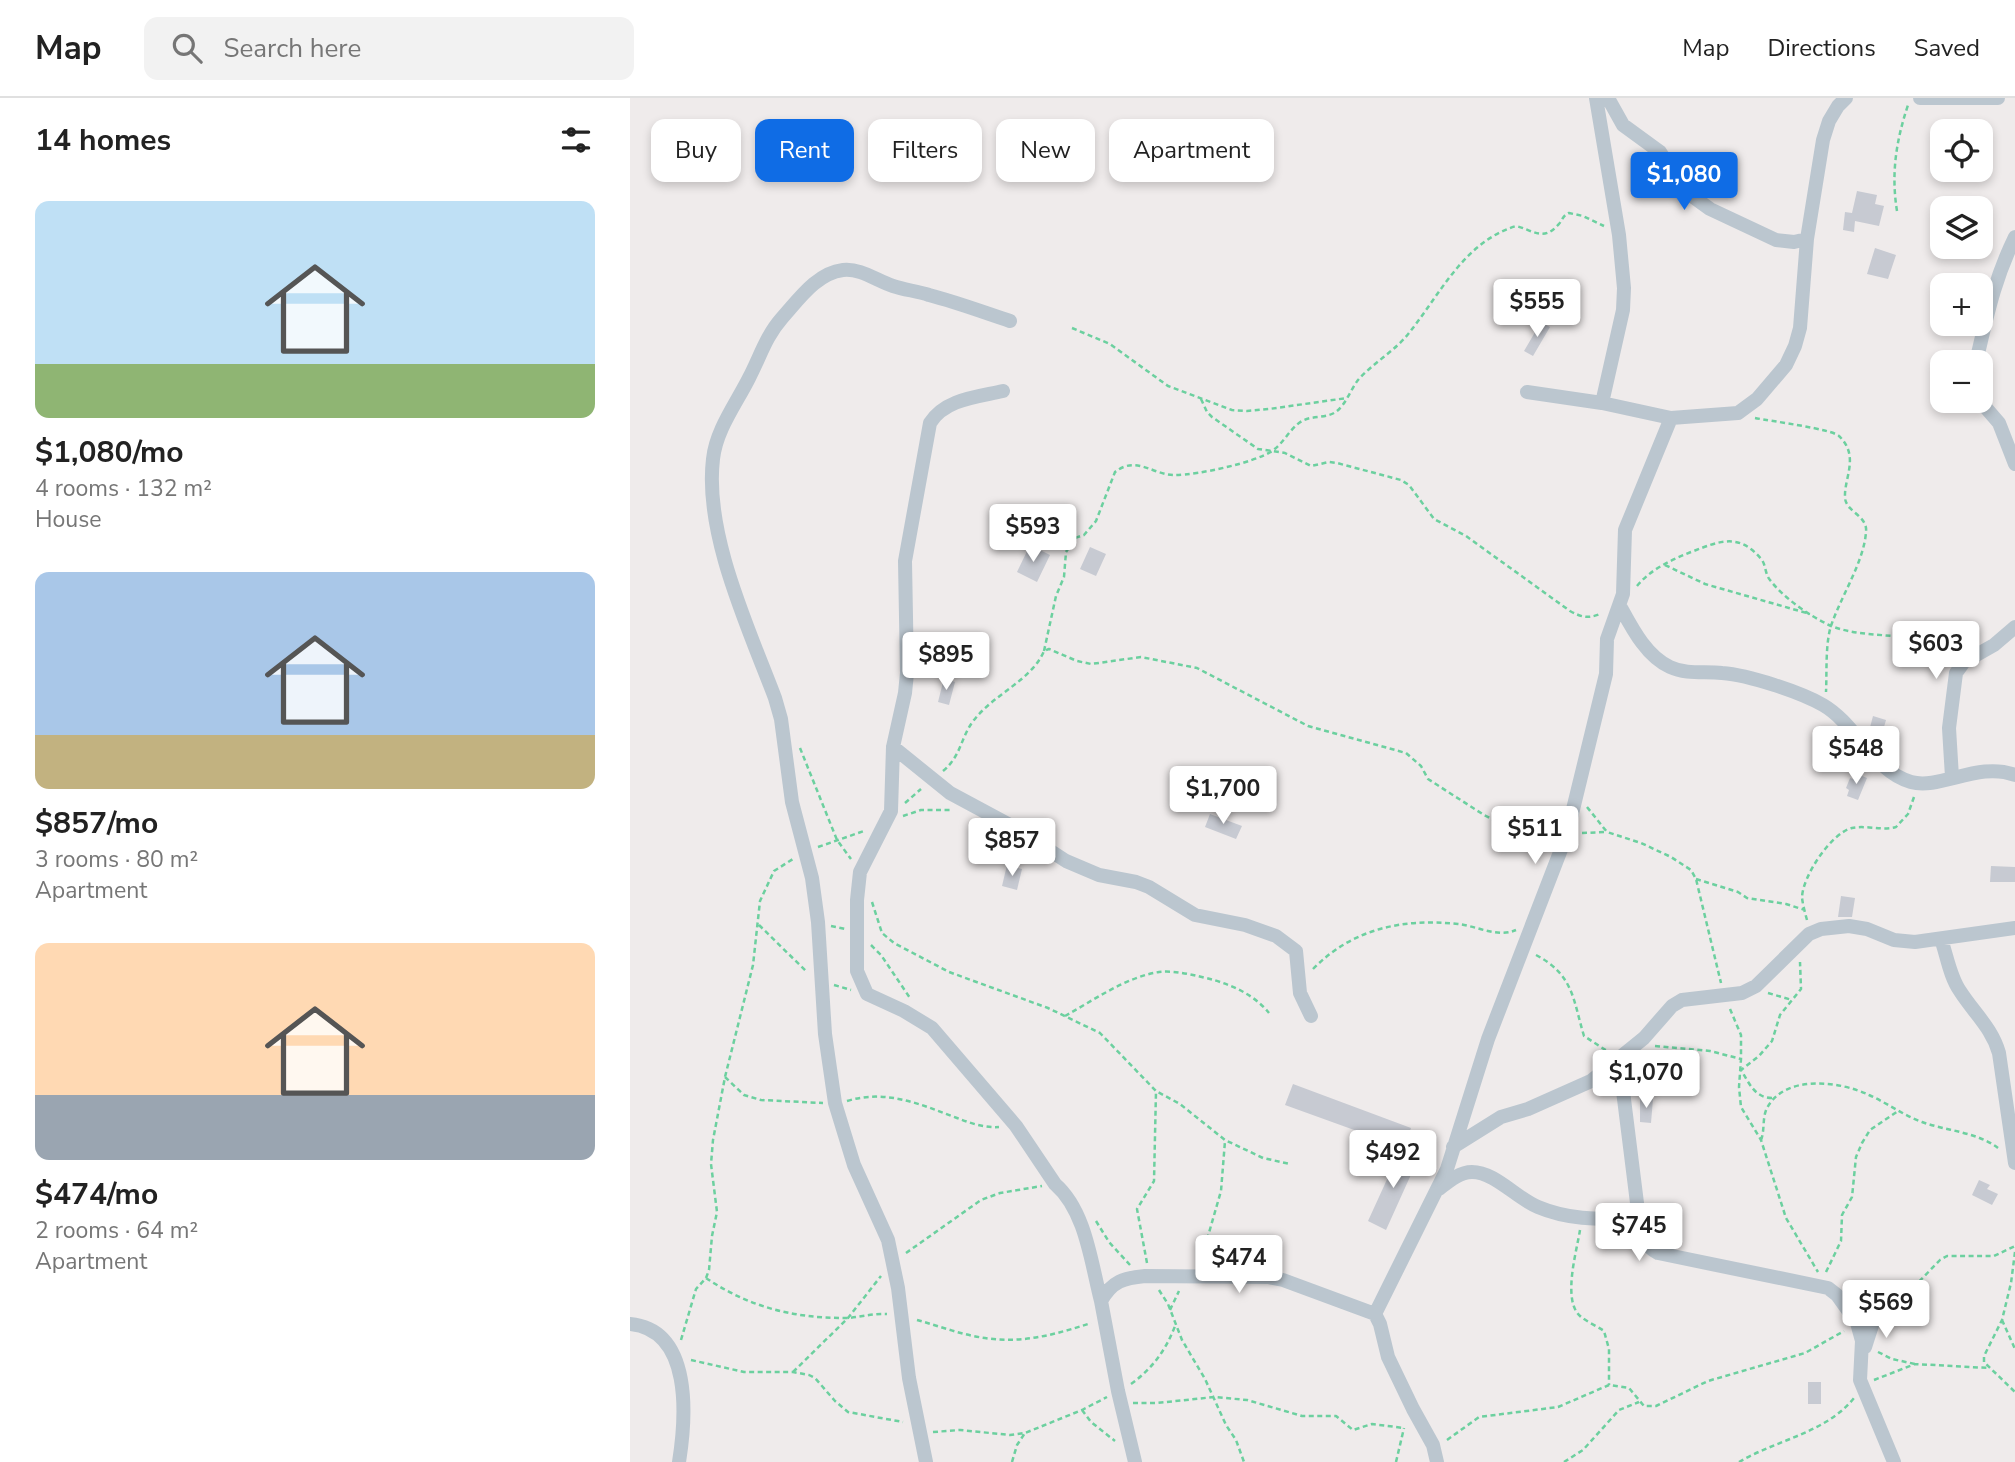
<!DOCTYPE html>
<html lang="en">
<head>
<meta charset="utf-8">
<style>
	body { margin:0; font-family:"Nunito Sans",sans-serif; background:#f2f2f2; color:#222; height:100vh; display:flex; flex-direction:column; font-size:26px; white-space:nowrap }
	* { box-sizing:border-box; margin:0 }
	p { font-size:23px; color:#767676 }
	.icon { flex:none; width:38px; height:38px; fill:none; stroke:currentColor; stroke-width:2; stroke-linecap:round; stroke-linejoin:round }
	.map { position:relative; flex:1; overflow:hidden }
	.side { display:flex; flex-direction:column; background:#fff; width:630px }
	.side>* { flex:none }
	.banner { position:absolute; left:21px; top:21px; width:665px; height:63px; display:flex; gap:14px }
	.buttons { position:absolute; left:1300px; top:21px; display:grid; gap:14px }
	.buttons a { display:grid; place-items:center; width:63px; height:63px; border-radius:14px; background:#fff; box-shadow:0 4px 10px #0003; font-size:35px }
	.price { position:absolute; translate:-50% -60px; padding:0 16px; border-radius:7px; background:#fff; color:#222; font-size:23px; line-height:46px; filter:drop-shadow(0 2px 4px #0008) }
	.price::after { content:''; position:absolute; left:50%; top:42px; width:21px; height:16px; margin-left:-10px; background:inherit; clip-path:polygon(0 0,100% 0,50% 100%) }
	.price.current { background:#0f6ce5; color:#fff }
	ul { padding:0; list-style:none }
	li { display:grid; align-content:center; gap:14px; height:371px; padding:0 35px }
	li span { display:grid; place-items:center; height:217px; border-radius:14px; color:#555 }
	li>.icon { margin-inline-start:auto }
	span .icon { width:126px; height:126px; fill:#fffc; stroke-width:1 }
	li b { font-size:30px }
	h2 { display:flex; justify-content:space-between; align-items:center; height:84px; padding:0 35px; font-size:30px }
	.chip { padding:0 24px; border-radius:14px; background:#fff; box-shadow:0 4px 10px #0003; font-size:24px; line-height:63px }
	.chip.current { background:#0f6ce5; color:#fff }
	header { display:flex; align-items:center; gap:42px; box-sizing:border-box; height:98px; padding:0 35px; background:#fff; border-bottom:2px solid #e0e0e0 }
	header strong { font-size:33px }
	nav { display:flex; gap:38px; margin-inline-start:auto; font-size:24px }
	.search { width:490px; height:63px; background:#f2f2f2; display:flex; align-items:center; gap:18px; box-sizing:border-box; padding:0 24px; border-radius:14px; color:#767676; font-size:26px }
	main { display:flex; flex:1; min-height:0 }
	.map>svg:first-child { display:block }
	.building { fill:#c7cad2 }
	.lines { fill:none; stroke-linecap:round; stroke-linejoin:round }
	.path { stroke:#6cd09f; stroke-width:2.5; stroke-dasharray:5 3.5; stroke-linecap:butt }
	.minor { stroke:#bbc6cf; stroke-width:14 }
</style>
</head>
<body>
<header>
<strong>Map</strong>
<div class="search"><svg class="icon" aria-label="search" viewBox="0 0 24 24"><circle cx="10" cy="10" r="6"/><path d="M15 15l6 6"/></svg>Search here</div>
<nav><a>Map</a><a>Directions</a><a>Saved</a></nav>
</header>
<main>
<section class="side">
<h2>14 homes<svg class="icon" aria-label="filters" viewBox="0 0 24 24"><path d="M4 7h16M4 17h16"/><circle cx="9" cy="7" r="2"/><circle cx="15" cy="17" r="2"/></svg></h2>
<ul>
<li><span style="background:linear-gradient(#bfe0f5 75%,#8fb573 0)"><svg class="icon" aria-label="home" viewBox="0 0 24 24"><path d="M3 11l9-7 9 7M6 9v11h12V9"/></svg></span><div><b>$1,080/mo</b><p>4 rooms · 132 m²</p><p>House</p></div></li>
<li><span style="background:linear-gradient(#a9c7e8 75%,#c2b280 0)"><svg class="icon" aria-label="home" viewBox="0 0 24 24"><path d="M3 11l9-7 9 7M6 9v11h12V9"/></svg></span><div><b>$857/mo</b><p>3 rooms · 80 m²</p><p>Apartment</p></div></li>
<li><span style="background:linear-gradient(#ffd9b3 70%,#9aa5b1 0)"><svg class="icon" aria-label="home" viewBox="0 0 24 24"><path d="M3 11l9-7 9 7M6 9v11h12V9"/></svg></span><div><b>$474/mo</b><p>2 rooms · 64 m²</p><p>Apartment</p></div></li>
</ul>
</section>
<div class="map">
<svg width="1385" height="1364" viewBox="0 0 1385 1364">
	<rect width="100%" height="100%" fill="#efebeb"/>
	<path class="building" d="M1227 93 1247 97 1245 106 1254 108 1249 128 1225 123 1224 134 1213 132 1215 114 1222 115Z
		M1245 150 1266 157 1258 181 1237 176Z
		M911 224 920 229 903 258 894 253Z
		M400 447 420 457 407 484 387 474Z
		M460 449 476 456 466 478 450 471Z
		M314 580 325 584 319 607 308 604Z
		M1243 618 1256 622 1250 643 1238 637Z
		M1225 675 1237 680 1228 702 1217 698 1219 692 1216 690 1220 680 1223 681Z
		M580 716 612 728 606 741 575 729Z
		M377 767 392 771 387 792 372 788Z
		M1361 768 1385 769V784H1360Z
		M1211 798 1225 800 1222 819H1208Z
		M663 986 781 1030 774 1050 655 1007Z
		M1010 1000 1023 1001 1021 1025 1010 1024Z
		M770 1053 788 1061 756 1132 738 1123Z
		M1349 1082 1360 1087 1357 1091 1368 1096 1362 1107 1342 1097Z
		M1178 1284H1191V1306H1178Z"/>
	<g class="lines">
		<path class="path" d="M1267 113C1261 76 1266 43 1278 7
			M442 230 480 246 538 288 602 312 617 313 639 311 717 300
			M571 301 577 314 582 319 628 351 655 355 681 368 699 364 707 365 771 382 779 387 804 421 836 438 940 513C951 519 958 521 970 516
			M1125 320C1140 323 1202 331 1209 338 1230 358 1214 380 1215 399 1215 414 1238 417 1236 434 1234 463 1212 497 1202 525 1195 543 1197 574 1196 594
			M1035 467 1075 486 1180 516
			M1007 488C1021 471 1041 462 1061 454 1090 443 1109 434 1132 462 1136 468 1135 476 1140 482 1154 500 1178 517 1199 527 1226 539 1260 535 1288 542 1300 544 1311 552 1322 557
			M414 553 426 498 434 479 436 454 445 440 454 437 466 423 485 374C507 357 522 377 545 377 567 377 624 365 642 353 654 345 660 330 672 323 683 317 697 321 707 313 716 306 721 291 728 282 743 265 765 253 779 235 811 195 834 144 886 128 903 132 913 144 928 127 933 122 932 118 939 115L953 118 974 128
			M170 650 207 742 221 761
			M313 673C332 657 330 640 344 622 364 596 402 582 414 553L419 551 447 563 461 566 511 559 567 570 678 628 776 655 791 668 798 681 854 717 875 728 920 741
			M275 705 291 691
			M957 709 977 734 1011 745 1041 759 1061 772 1066 781 1091 885
			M273 718 291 712H322
			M952 735 977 734
			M188 749 234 733
			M1066 781 1108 794 1117 800 1156 806 1175 812
			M242 804 252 835 264 845 319 874 418 910 470 935 526 993 550 1006 595 1042 633 1060 660 1066
			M1177 822C1175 815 1173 807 1172 800 1172 779 1201 735 1222 730 1236 727 1251 733 1266 729L1278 716 1284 699
			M129 827 177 874
			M201 828 215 831
			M241 847 251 857 280 900
			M906 857C944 877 943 902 954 938L977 953
			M683 871C722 831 772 820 828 826 847 828 867 840 886 832
			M204 887 221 892
			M1138 895 1162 902
			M1100 911 1111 937V961L1109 989 1111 1009 1131 1042 1156 1120 1188 1174
			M435 918C464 902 496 879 529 874 546 872 568 878 584 882 606 889 624 897 639 915
			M1025 948 1080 953 1111 961
			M95 979 114 997 131 1002 193 1005
			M1142 1000C1125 1000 1119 985 1111 972L1129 958 1142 943 1150 917 1171 891 1170 864
			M217 1003C256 991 290 1006 327 1020 340 1025 354 1030 369 1029
			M1131 1042C1135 1032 1132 1020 1137 1010 1155 976 1210 983 1239 997 1257 1005 1273 1017 1292 1024 1317 1033 1347 1034 1368 1050
			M466 1123 479 1144 500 1167
			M950 1132C947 1152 932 1202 950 1218 957 1224 967 1228 974 1233L979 1251V1287
			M1385 1154 1381 1185 1372 1222 1354 1258V1264L1385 1294
			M276 1155 351 1102 370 1095 412 1088
			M517 1165 507 1111 524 1083 526 993
			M570 1166 591 1093 595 1043
			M1196 1174 1211 1143 1212 1117 1222 1099 1226 1059 1232 1045 1240 1032 1268 1013
			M76 1180C119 1209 163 1220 214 1220 228 1220 242 1215 257 1216
			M529 1192 538 1206 552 1242 575 1281 596 1327 606 1342 614 1364
			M1257 1211 1279 1194 1310 1162 1317 1158H1364L1385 1148
			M540 1212 549 1193
			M287 1222C309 1228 332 1237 355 1240 392 1246 427 1236 461 1225
			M1372 1222 1385 1251
			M51 1242 66 1191 76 1180 79 1172 82 1138 87 1114 81 1066 83 1042 95 979 123 867 130 803 144 773 163 761
			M1248 1254 1262 1261 1285 1266
			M61 1262 114 1274H163L179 1277 185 1280 205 1303 218 1314 273 1324
			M163 1274 218 1220 251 1178
			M1244 1282 1285 1266 1359 1270
			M501 1286C522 1271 536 1252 545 1228
			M503 1305H527L584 1299 617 1302 672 1318H706L723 1332 742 1326 774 1330
			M452 1312 461 1324 485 1343
			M303 1334 330 1332 380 1337 395 1335 452 1312 477 1299
			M817 1342 849 1319 928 1309 979 1287 999 1290 1014 1308H1026L1078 1283 1175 1255 1214 1233
			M382 1364 387 1347 395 1335
			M766 1364 774 1330
			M934 1364 953 1352 989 1312 1009 1304
			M1109 1364C1146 1342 1196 1335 1224 1300"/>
		<path class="minor" d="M966 0 989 137 994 190 993 212 972 305
			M978 0 993 27 1030 54 1049 84 1062 98 1080 111 1146 142 1164 144 1177 141
			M1290 0H1368
			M1346 264C1357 218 1364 182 1385 139
			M373 293C347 299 315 301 300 325L275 463 277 575 275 595 263 649 261 713 230 774 227 802V873L237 896 274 913 302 930 386 1028 425 1086C456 1113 461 1165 471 1203
			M897 294 972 305 1041 320 1108 315 1127 301 1156 267 1165 248 1170 230 1177 141 1193 42 1199 23 1208 8 1216 0
			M1350 303 1369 325 1385 366
			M990 508C1002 530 1016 558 1040 569 1057 577 1075 573 1092 575 1119 577 1170 594 1193 607 1226 626 1243 673 1281 684 1310 692 1349 663 1385 677
			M263 649 320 695 387 731 436 763 469 777 506 784 519 789 565 817 615 827 646 838 666 853 670 895 681 918
			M1322 679 1319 630 1326 575 1334 564 1364 547 1385 529
			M1311 841C1317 858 1320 879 1330 893 1344 915 1362 930 1369 955L1385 1065
			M989 961 1009 1121
			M823 1049 871 1019 898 1011 961 983 1014 940 1042 908 1052 902 1112 895 1126 888 1179 836 1191 831 1219 828 1237 831 1264 842 1285 844 1385 830
			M809 1091C818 1084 829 1074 842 1074 865 1074 886 1100 908 1109 941 1123 974 1121 1009 1121 1012 1138 1013 1147 1028 1155L1198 1190 1207 1197 1227 1225 1232 1243 1230 1282 1264 1364
			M745 1216 817 1071 858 941 937 736 976 576 977 541 993 496 995 432 1041 320
			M0 1226C63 1232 56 1320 49 1364
			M1235 1249 1245 1218
			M296 1364 279 1280 268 1190 258 1142 224 1067 205 1005 195 936 188 824 182 780 162 704 151 621 145 600C119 531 74 436 83 361 86 332 106 306 119 280 130 259 136 238 152 220 169 201 187 175 213 172 231 170 247 183 263 188 275 192 287 193 299 197 326 204 353 214 380 223
			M505 1364 488 1293 471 1203C482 1183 494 1180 515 1178L638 1179 653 1182 745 1216 750 1226 758 1259 783 1311 803 1347 807 1364"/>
	</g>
</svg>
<div class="buttons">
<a><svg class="icon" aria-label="locate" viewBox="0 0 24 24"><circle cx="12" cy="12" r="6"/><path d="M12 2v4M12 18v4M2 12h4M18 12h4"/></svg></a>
<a><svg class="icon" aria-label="layers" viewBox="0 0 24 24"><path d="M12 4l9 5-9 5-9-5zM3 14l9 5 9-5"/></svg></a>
<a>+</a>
<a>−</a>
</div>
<b class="price current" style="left:1054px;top:114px">$1,080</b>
<b class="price" style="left:907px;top:241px">$555</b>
<b class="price" style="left:403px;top:466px">$593</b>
<b class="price" style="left:1306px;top:583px">$603</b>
<b class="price" style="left:316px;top:594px">$895</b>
<b class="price" style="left:1226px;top:688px">$548</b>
<b class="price" style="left:593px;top:728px">$1,700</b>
<b class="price" style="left:905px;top:768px">$511</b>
<b class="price" style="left:382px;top:780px">$857</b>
<b class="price" style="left:1016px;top:1012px">$1,070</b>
<b class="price" style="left:763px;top:1092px">$492</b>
<b class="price" style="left:1009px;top:1165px">$745</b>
<b class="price" style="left:609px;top:1197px">$474</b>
<b class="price" style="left:1256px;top:1242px">$569</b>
<div class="banner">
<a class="chip">Buy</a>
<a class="chip current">Rent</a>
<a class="chip">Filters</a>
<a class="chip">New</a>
<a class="chip">Apartment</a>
</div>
</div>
</main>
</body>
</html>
